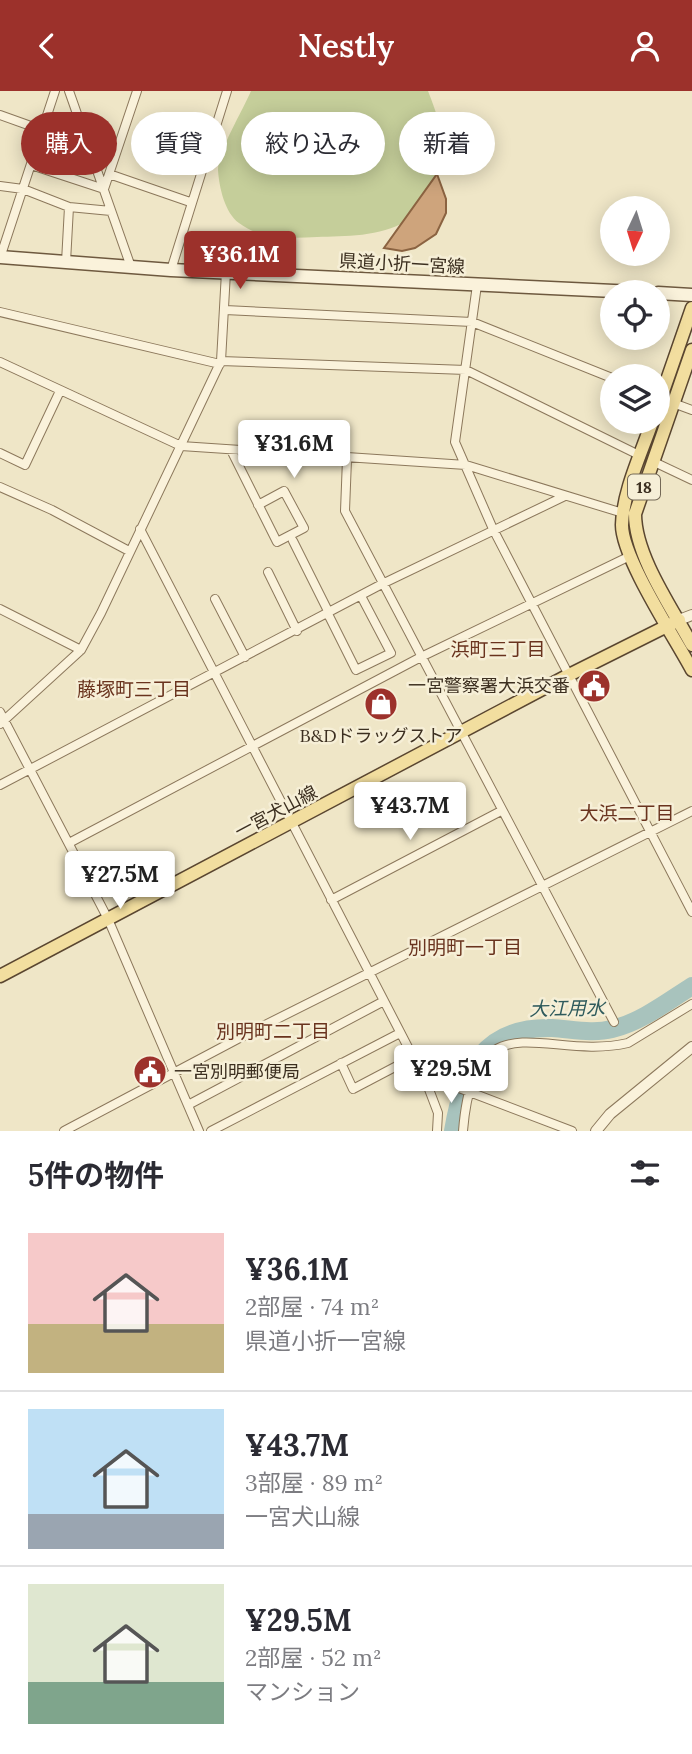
<!DOCTYPE html>
<html lang="ja">
<head>
<meta charset="utf-8">
<style>
	body { margin:0; font-family:Lora,"Noto Sans JP",serif; background:#f2f2f3; color:#2b2b33; height:100vh; display:flex; flex-direction:column; font-size:26px; white-space:nowrap }
	* { box-sizing:border-box; margin:0 }
	p { font-size:23px; color:#7c7c81 }
	.icon { flex:none; width:38px; height:38px; fill:none; stroke:currentColor; stroke-width:2; stroke-linecap:round; stroke-linejoin:round }
	.map { position:relative; height:1040px; overflow:hidden }
	.drawer { display:flex; flex-direction:column; background:#fff; flex:1 }
	.drawer>* { flex:none }
	.banner { position:absolute; left:21px; top:21px; width:651px; height:63px; display:flex; gap:14px }
	.needle { width:46px; rotate:184deg }
	.tools { position:absolute; left:600px; top:105px; display:grid; gap:14px }
	.tools a { display:grid; place-items:center; width:70px; height:70px; border-radius:50%; background:#fff; box-shadow:0 4px 18px #0003; font-size:35px }
	.price { position:absolute; translate:-50% -60px; padding:0 16px; border-radius:7px; background:#fff; color:#222; font-size:23px; line-height:46px; filter:drop-shadow(0 2px 4px #0008) }
	.price::after { content:''; position:absolute; left:50%; top:42px; width:21px; height:16px; margin-left:-10px; background:inherit; clip-path:polygon(0 0,100% 0,50% 100%) }
	.price.current { background:#9c312b; color:#fff }
	ul { padding:0; list-style:none }
	li { display:flex; align-items:center; gap:21px; height:175px; padding:0 28px }
	li+li { border-top:2px solid #e1e1e2 }
	li span { display:grid; place-items:center; flex:none; width:196px; height:140px; border-radius:0px; color:#555 }
	li>.icon { margin-inline-start:auto }
	span .icon { width:84px; height:84px; fill:#fffc; stroke-width:1 }
	li b { font-size:30px }
	h2 { display:flex; justify-content:space-between; align-items:center; height:84px; padding:0 28px; font-size:30px }
	.tag { padding:0 24px; border-radius:32px; background:#fff; box-shadow:0 4px 18px #0003; font-size:24px; line-height:63px }
	.tag.current { background:#9c312b; color:#fff }
	header { display:flex; justify-content:space-between; align-items:center; height:91px; padding:0 28px; background:#9c312b; color:#fff; font-size:32px; font-weight:600 }
	.map>svg:first-child { display:block }
	.green { fill:#c5ce9a }
	.lines { fill:none; stroke-linecap:round; stroke-linejoin:round }
	.river { stroke:#a8c3bd; stroke-width:18 }
	.building { fill:#cea47c; stroke:#8b6341; stroke-width:2 }
	.minor-casing { stroke:#8c785c; stroke-width:10 }
	.tertiary-casing { stroke:#8c785c; stroke-width:12 }
	.secondary-casing { stroke:#6e593f; stroke-width:15 }
	.primary-casing { stroke:#5a4630; stroke-width:15 }
	.minor { stroke:#faf2db; stroke-width:8 }
	.tertiary { stroke:#faf2db; stroke-width:10 }
	.secondary { stroke:#faf2db; stroke-width:12 }
	.primary { stroke:#f2de9f; stroke-width:12 }
	.labels { text-anchor:middle; stroke-width:5; stroke-linejoin:round; paint-order:stroke }
	.shield { fill:#f6efd7; stroke:#746957; stroke-width:2 }
	.shield-label { font-size:16px; font-weight:bold; fill:#3c2f20 }
	.street-label { font-size:18px; fill:#3c2f20; stroke:#f6efd7 }
	.poi-label { font-size:18px; fill:#3c2f20; stroke:#f6efd7; text-anchor:end }
	.neighbourhood-label { font-size:19px; fill:#69331e; stroke:#f6efd7 }
	.water-label { font-size:19px; font-style:italic; fill:#2f5b5c; stroke:#f6efd7 }
</style>
</head>
<body>
<header><svg class="icon" aria-label="back" viewBox="0 0 24 24"><path d="M15 5l-7 7 7 7"/></svg>Nestly<svg class="icon" aria-label="person" viewBox="0 0 24 24"><circle cx="12" cy="8" r="4"/><path d="M4 21q1-7 8-7t8 7"/></svg></header>
<div class="map">
<svg width="692" height="1040" viewBox="0 0 692 1040">
	<rect width="100%" height="100%" fill="#efe6c7"/>
	<path class="green" d="M251 0H428C445 43 452 71 422 110 417 116 412 126 406 130 381 146 344 145 317 146 291 147 261 149 239 132 225 122 219 96 218 79 218 60 243 19 251 0Z"/>
	<g class="lines">
		<path class="river" d="M453 1040C463 979 483 935 552 937 571 938 593 943 612 938 641 931 667 911 692 895"/>
	</g>
	<path class="building" d="M437 83 446 108V122L436 143 415 157 402 160 384 157Z"/>
	<g class="lines">
		<defs>
			<path id="minor" d="M69 0 131 176
				M0 24 42 39
				M31 74 104 98 137 0
				M109 83 190 111
				M0 95 23 98 69 116 111 120
				M0 167 55 0
				M66 171 69 116
				M171 179 227 0
				M477 194 455 351 493 438 692 821
				M225 219 472 231 612 287
				M0 221 220 273
				M221 270 466 279 641 365
				M0 271 181 355 466 374 623 422
				M673 312 692 319
				M231 359 277 451 304 437 284 400 258 414
				M0 362 25 374 60 300
				M347 368 345 420 614 931
				M652 370 692 389
				M0 396 52 419 129 460
				M140 438 427 993 446 992 572 1040
				M293 450 329 522
				M268 481 297 540
				M215 508 245 566
				M0 518 81 559
				M328 523 356 579 391 562 361 505
				M0 621 108 828 199 1040
				M0 633 81 559 101 522 221 270 226 181
				M0 694 382 493 565 405
				M69 752 421 566 630 465
				M331 809 501 720
				M341 972 353 998 412 967
				M427 993 438 1022 437 1040
				M188 1014 384 910
				M64 1040 249 942 692 720
				M211 1040 400 942
				M463 1040C474 903 546 971 628 952L692 913"/>
			<path id="tertiary" d="M679 529 692 524
				M596 1040 610 1023 692 956"/>
			<path id="secondary" d="M0 166 171 179 635 201
				M658 202 692 204"/>
			<path id="primary" d="M692 259 635 423C635 465 672 517 692 554
				M658 315 692 217
				M652 331C641 363 623 400 622 434 622 467 675 547 692 579
				M0 885 567 585 679 529"/>
		</defs>
		<use href="#minor" class="minor-casing"/>
		<use href="#tertiary" class="tertiary-casing"/>
		<use href="#secondary" class="secondary-casing"/>
		<use href="#primary" class="primary-casing"/>
		<use href="#minor" class="minor"/>
		<use href="#tertiary" class="tertiary"/>
		<use href="#secondary" class="secondary"/>
		<use href="#primary" class="primary"/>
	</g>
	<defs>
		<symbol id="civic-disc" viewBox="-11 -11 22 22"><circle r="9.5" fill="#9c312b" stroke="#f6efd7"/><path d="M-.6-6.5H3V-4.5H.6V-3L4-1V1h2V6H-6V1h2V-1L-.6-3ZM-1.2 2.5V6h2.4V2.5Z" fill="#fff"/></symbol>
		<symbol id="shop-disc" viewBox="-11 -11 22 22"><circle r="9.5" fill="#9c312b" stroke="#f6efd7"/><path d="M-5-2.5h2.3a2.7 3.5 0 0 1 5.4 0H5L5.5 6h-11ZM-1.5-2.5h3a1.5 2.3 0 0 0-3 0Z" fill="#fff"/></symbol>
	</defs>
	<g fill-rule="evenodd">
		<use href="#civic-disc" x="575" y="576" width="38" height="38"/>
		<use href="#shop-disc" x="362" y="594" width="38" height="38"/>
		<use href="#civic-disc" x="131" y="962" width="38" height="38"/>
	</g>
	<g class="labels">
		<rect class="shield" x="628" y="383.5" width="32" height="25" rx="5"/>
		<g class="shield-label">
			<text x="644" y="402">18</text>
		</g>
		<g class="street-label">
			<text transform="translate(402 173) rotate(3)" y="6">県道小折一宮線</text>
			<text transform="translate(276 721) rotate(-28)" y="6">一宮犬山線</text>
		</g>
		<g class="poi-label">
			<text x="570" y="601">一宮警察署大浜交番</text>
			<text x="381" y="651" text-anchor="middle">B&amp;Dドラッグストア</text>
			<text x="174" y="987" text-anchor="start">一宮別明郵便局</text>
		</g>
		<g class="neighbourhood-label">
			<text x="498" y="565">浜町三丁目</text>
			<text x="134" y="605">藤塚町三丁目</text>
			<text x="627" y="729">大浜二丁目</text>
			<text x="465" y="863">別明町一丁目</text>
			<text x="273" y="947">別明町二丁目</text>
		</g>
		<g class="water-label">
			<text transform="translate(567 917) rotate(-1)" y="7">大江用水</text>
		</g>
	</g>
</svg>
<div class="tools">
<a><svg class="needle" viewBox="-14 -14 28 28"><path d="M0-13l5 13h-10z" fill="#e53935"/><path d="M0 13l5-13h-10z" fill="#7c7c81"/></svg></a>
<a><svg class="icon" aria-label="locate" viewBox="0 0 24 24"><circle cx="12" cy="12" r="6"/><path d="M12 2v4M12 18v4M2 12h4M18 12h4"/></svg></a>
<a><svg class="icon" aria-label="layers" viewBox="0 0 24 24"><path d="M12 4l9 5-9 5-9-5zM3 14l9 5 9-5"/></svg></a>
</div>
<b class="price current" style="left:240px;top:200px">¥36.1M</b>
<b class="price" style="left:294px;top:389px">¥31.6M</b>
<b class="price" style="left:410px;top:751px">¥43.7M</b>
<b class="price" style="left:120px;top:820px">¥27.5M</b>
<b class="price" style="left:451px;top:1014px">¥29.5M</b>
<div class="banner">
<a class="tag current">購入</a>
<a class="tag">賃貸</a>
<a class="tag">絞り込み</a>
<a class="tag">新着</a>
</div>
</div>
<section class="drawer">
<h2>5件の物件<svg class="icon" aria-label="filters" viewBox="0 0 24 24"><path d="M4 7h16M4 17h16"/><circle cx="9" cy="7" r="2"/><circle cx="15" cy="17" r="2"/></svg></h2>
<ul>
<li><span style="background:linear-gradient(#f6c9c9 65%,#c2b280 0)"><svg class="icon" aria-label="home" viewBox="0 0 24 24"><path d="M3 11l9-7 9 7M6 9v11h12V9"/></svg></span><div><b>¥36.1M</b><p>2部屋 · 74 m²</p><p>県道小折一宮線</p></div></li>
<li><span style="background:linear-gradient(#bfe0f5 75%,#9aa5b1 0)"><svg class="icon" aria-label="home" viewBox="0 0 24 24"><path d="M3 11l9-7 9 7M6 9v11h12V9"/></svg></span><div><b>¥43.7M</b><p>3部屋 · 89 m²</p><p>一宮犬山線</p></div></li>
<li><span style="background:linear-gradient(#dfe7d0 70%,#7fa58c 0)"><svg class="icon" aria-label="home" viewBox="0 0 24 24"><path d="M3 11l9-7 9 7M6 9v11h12V9"/></svg></span><div><b>¥29.5M</b><p>2部屋 · 52 m²</p><p>マンション</p></div></li>
</ul>
</section>
</body>
</html>
